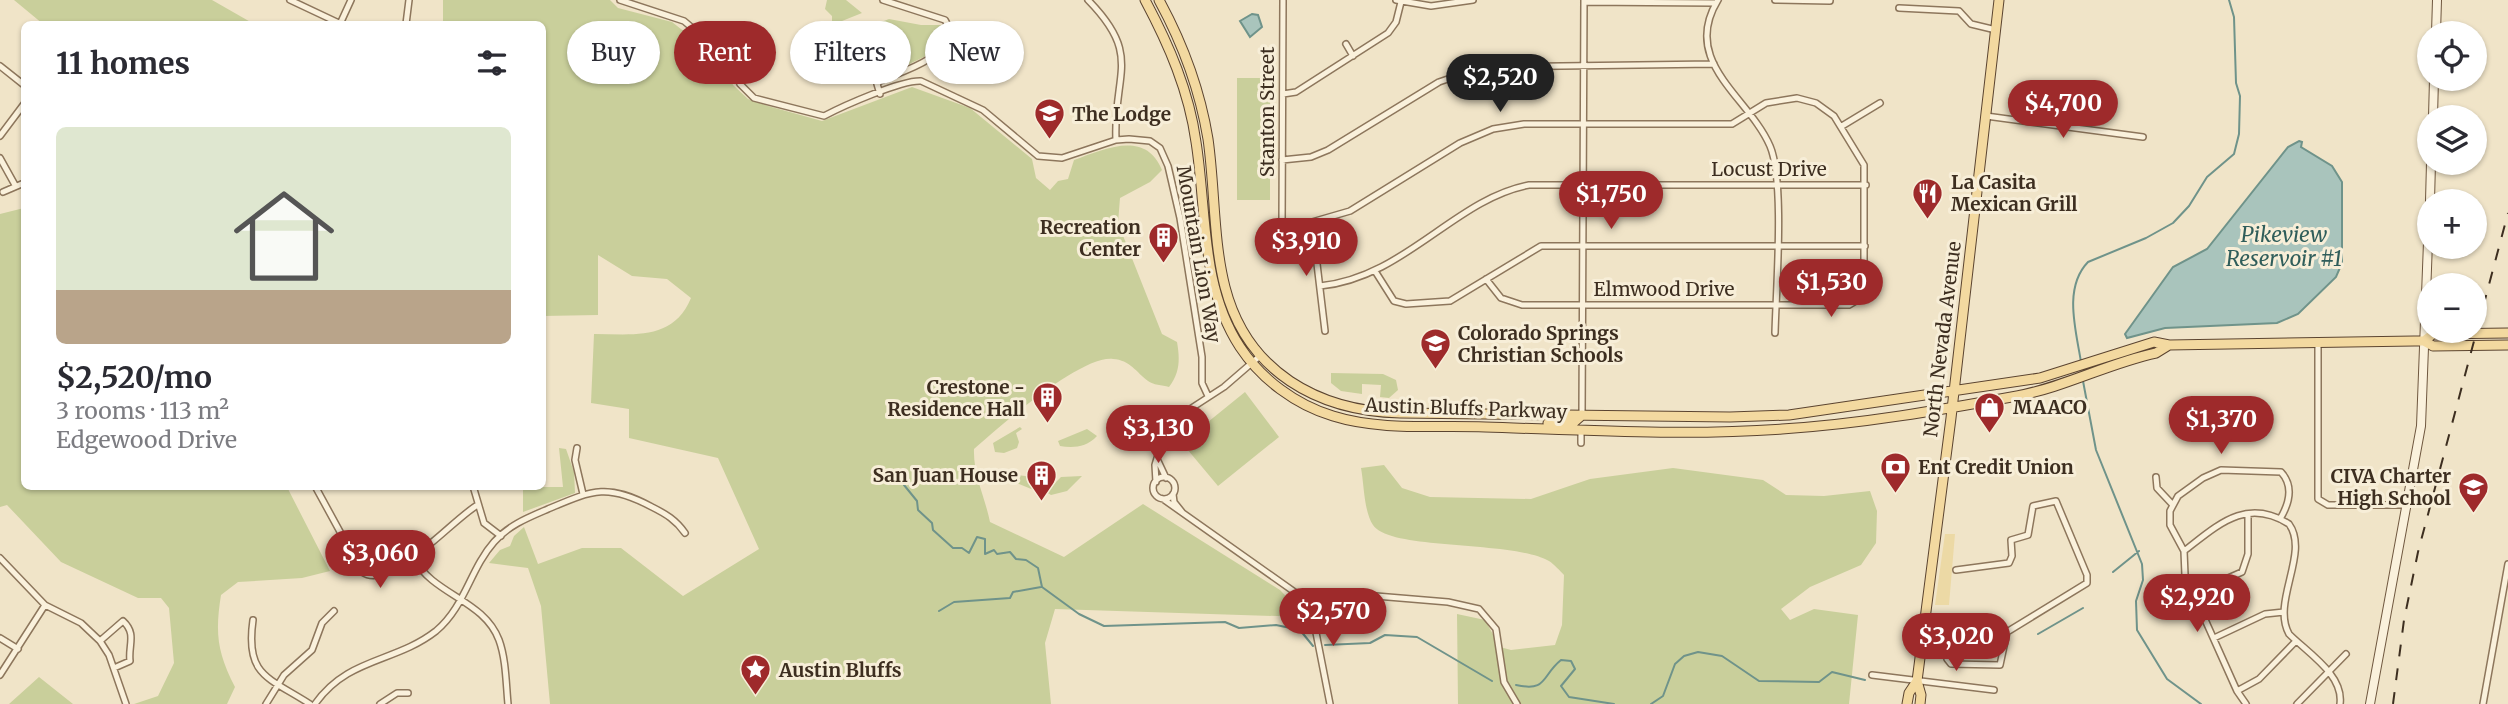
<!DOCTYPE html>
<html lang="en">
<head>
<meta charset="utf-8">
<style>
	body { margin:0; font-family:Merriweather,serif; background:#f2f2f3; color:#2b2b33; height:100vh; display:flex; flex-direction:column; font-size:26px; white-space:nowrap }
	* { box-sizing:border-box; margin:0 }
	p { font-size:23px; color:#7c7c81 }
	.icon { flex:none; width:38px; height:38px; fill:none; stroke:currentColor; stroke-width:2; stroke-linecap:round; stroke-linejoin:round }
	.map { position:relative; flex:1; overflow:hidden }
	.side { position:absolute; left:21px; top:21px; width:525px; height:469px; display:flex; flex-direction:column; background:#fff; border-radius:10px; box-shadow:0 2px 5px #0004 }
	.side>* { flex:none }
	.top-card { position:absolute; left:567px; top:21px; width:665px; height:63px; display:flex; gap:14px }
	.tools { position:absolute; left:2417px; top:21px; display:grid; gap:14px }
	.tools a { display:grid; place-items:center; width:70px; height:70px; border-radius:50%; background:#fff; box-shadow:0 2px 5px #0004; font-size:35px }
	.price { position:absolute; translate:-50% -60px; padding:0 16px; border-radius:24px; background:#9e2a2b; color:#fff; font-size:23px; line-height:46px; filter:drop-shadow(0 2px 4px #0008) }
	.price::after { content:''; position:absolute; left:50%; top:42px; width:21px; height:16px; margin-left:-10px; background:inherit; clip-path:polygon(0 0,100% 0,50% 100%) }
	.price.active { background:#222; color:#fff }
	ul { padding:0; list-style:none }
	li { display:grid; align-content:center; gap:14px; height:371px; padding:0 35px }
	li+li { border-top:2px solid #e1e1e2 }
	li span { display:grid; place-items:center; height:217px; border-radius:10px; color:#555 }
	li>.icon { margin-inline-start:auto }
	span .icon { width:126px; height:126px; fill:#fffc; stroke-width:1 }
	li b { font-size:30px }
	h2 { display:flex; justify-content:space-between; align-items:center; height:84px; padding:0 35px; font-size:30px }
	.chip { padding:0 24px; border-radius:32px; background:#fff; box-shadow:0 2px 5px #0004; font-size:24px; line-height:63px }
	.chip.active { background:#9e2a2b; color:#fff }
	.map>svg:first-child { display:block }
	.green { fill:#c9cf9b }
	.sand { fill:#ecd9a5 }
	.water { fill:#a9c4bc; stroke:#6f938a; stroke-width:2 }
	.lines { fill:none; stroke-linecap:round; stroke-linejoin:round }
	.stream { stroke:#6f938a; stroke-width:2 }
	.street-casing { stroke:#8d765c; stroke-width:8 }
	.secondary-casing { stroke:#6f573f; stroke-width:10 }
	.primary-casing { stroke:#5b4430; stroke-width:11 }
	.street { stroke:#faf1dc; stroke-width:5 }
	.secondary { stroke:#faf1dc; stroke-width:8 }
	.primary { stroke:#f3d9a0; stroke-width:9 }
	.rail { stroke:#3d2e20; stroke-width:2; stroke-dasharray:12 12; stroke-linecap:butt }
	.labels { text-anchor:middle; stroke-width:6; stroke-linejoin:round; paint-order:stroke }
	.street-label { font-size:19px; fill:#3d2e20; stroke:#f7eed8 }
	.poi-label { font-size:19px; font-weight:bold; fill:#3d2e20; stroke:#f7eed8; text-anchor:start }
	.water-label { font-size:21px; font-style:italic; fill:#2f5d5a; stroke:#f7eed8 }
</style>
</head>
<body>
<div class="map">
<svg width="2508" height="704" viewBox="0 0 2508 704">
	<rect width="100%" height="100%" fill="#f0e4c8"/>
	<path class="green" d="M14 0H212L254 24H43Z
		M443 0H610L618 8 672 22 723 62 733 85 748 99 768 106 822 121 912 87 970 108 1032 159 1036 178 1050 190 1058 181 1068 179 1074 160C1106 148 1146 130 1162 170L1150 182 1120 198 1118 223 1162 334 1177 342C1180 359 1180 373 1169 387 1162 385 1153 385 1148 381 1136 372 1130 360 1113 359 1081 355 999 427 974 449 973 475 985 497 990 522L1064 557 1143 504 1280 590 1306 617 1055 609 1045 643 1051 704H550L541 606 528 568 489 563 500 550 510 546 514 536 524 527 538 564 582 548H621L683 596 759 549 718 458 629 438V409L591 403 594 334C634 334 673 341 691 298L667 279 632 276 598 255V315L543 316 542 24H443Z
		M827 0H846L862 13 832 25V16L825 9Z
		M889 19 921 25H944L946 36 932 53 897 70 890 56 885 58 871 31 876 24Z
		M986 36 995 44 977 69 965 63 976 42 981 45Z
		M1237 78H1270V200H1237Z
		M24 208V486L287 487 330 571 302 578 238 582 221 595C215 633 217 652 235 687L227 704H134L158 696 174 663 169 608 161 598H138L61 562 7 505 0 507V214Z
		M1331 373 1383 374 1396 380 1398 390 1389 398 1380 397 1381 385 1362 384V394L1341 391 1331 383Z
		M1245 392 1279 437 1218 486 1182 443Z
		M1020 427 1022 429 1016 433 1019 442 1017 448 1004 453 995 452 993 443Z
		M1087 429 1097 436C1086 448 1072 448 1060 446L1058 441Z
		M559 448 566 449 574 472 575 493 523 512V487H563Z
		M1384 465 1402 488 1430 497 1531 499 1590 479 1673 468 1763 480 1786 495 1824 496 1870 491 1877 511 1876 543 1861 565 1810 587 1781 609 1790 620 1814 609 1858 615 1849 704H1458L1457 614 1485 620 1500 647 1511 650 1555 645 1562 625 1564 575C1560 571 1554 564 1549 561 1513 540 1390 551 1373 525 1364 512 1364 484 1361 468Z
		M1017 475 1050 479V481L1041 493 1009 480Z
		M1082 476 1067 491 1051 495 1046 492 1061 477Z
		M39 677 73 704H9Z"/>
	<path class="sand" d="M1945 534H1955L1949 605H1935Z"/>
	<path class="water" d="M1252 14 1258 15 1262 27 1250 37 1240 21Z
		M2299 141 2302 142 2301 147 2332 166 2342 182V263L2336 277 2298 314 2277 323 2165 328 2127 338 2125 334 2173 267 2207 249 2288 147Z"/>
	<g class="lines">
		<path class="stream" d="M2081 362C2076 330 2063 288 2088 262L2146 238 2173 223 2189 206 2207 177 2234 154 2239 134 2240 96 2236 83 2234 17 2229 0
			M2083 381 2096 450 2142 564 2143 580 2136 601 2137 630 2167 679 2201 704
			M904 485 917 501 918 510 932 523 933 530 953 548H962L969 553 977 537 985 539V554L994 550 997 554 1010 552 1016 559 1026 560 1038 568 1042 587 1079 614 1104 626 1225 622 1239 628 1276 625 1300 630 1313 646
			M2113 572 2139 551
			M939 611 954 602 1010 598 1013 592 1041 587
			M2038 634 2083 608
			M1325 645 1370 643 1385 635 1417 637 1492 681
			M1516 685C1548 692 1541 676 1561 660L1571 661 1575 669 1561 686 1569 697 1614 704
			M1651 704 1663 696 1675 664 1684 656 1698 652 1722 656 1759 681 1819 682 1832 672 1865 680"/>
		<defs>
			<path id="street" d="M290 0 341 24
				M620 0 684 21 729 59 740 84 754 98 824 116C843 106 901 80 921 81L983 110 1038 156 1062 158 1116 140 1129 139 1150 141 1160 148 1168 166 1180 218 1202 357V383L1208 396
				M1088 0C1143 56 1113 73 1116 140
				M1283 0 1282 224 1312 222 1350 211 1460 143 1493 129 1524 124H1732L1766 103 1797 98 1816 103 1834 116 1864 165V288L1859 299 1849 305H1522L1501 298 1486 279
				M1396 0 1431 6 1473 0
				M1718 0C1680 62 1749 97 1770 146 1785 181 1776 290 1775 333
				M1775 0 1830 1
				M1584 2 1715 3
				M1899 8 1959 11 1971 24 1996 30
				M340 24 351 0
				M406 24 409 0
				M1346 44 1353 56
				M0 66 24 85
				M880 94 877 84 880 81C905 70 943 61 951 31L945 20 883 0
				M1283 94 1296 92 1388 33 1396 22 1401 2
				M1986 116 2143 137
				M1842 126 1880 103
				M0 136 24 104
				M0 158 15 185
				M1282 160 1311 157 1328 150 1439 82 1483 67 1714 64
				M3 192 24 183
				M1312 222 1325 331
				M1375 271 1394 301 1406 304 1450 301 1541 246H1865
				M1320 286C1404 278 1455 199 1529 185H1866
				M2318 343V499L2328 505H2407
				M1582 415 1584 0
				M1581 443V429
				M577 448 575 460 583 494
				M1158 461 1166 478
				M2156 477 2157 488 2172 504
				M1153 488a11 11 0 1 1 22 0a11 11 0 1 1-22 0Z
				M1156 482 1155 465 1161 445 1187 411 1224 387 1261 355
				M315 486 362 572C390 592 451 521 476 506
				M473 486 484 523 501 536
				M1173 494 1174 502 1182 512
				M1163 499 1296 593 1309 597 1352 594 1448 602 1479 609 1496 629 1504 682 1517 704
				M2184 551C2218 525 2246 497 2289 524 2310 553 2271 602 2289 634 2308 653 2344 675 2340 704
				M2184 551 2170 525V511L2178 496 2203 478 2221 470 2281 472C2294 486 2289 504 2280 519
				M2184 551 2185 575 2237 691 2246 704
				M0 558 45 605 81 623 100 641 109 655 126 704
				M414 559C434 595 484 600 499 640 506 659 506 683 508 704
				M2194 593 2242 572 2248 554V514
				M1309 597 1330 704
				M253 620C245 676 268 677 310 704
				M1924 628 1947 640V659L1951 664 2000 665 2007 632 2087 583V575L2056 501 2033 506 2028 535 2011 540 2012 556 2009 563 1956 570
				M0 638 18 649
				M2214 638 2265 614 2284 612
				M100 641 123 621C137 634 128 645 130 661L114 668
				M0 675 45 605
				M1872 675 1994 690
				M2237 691 2259 679 2296 641
				M266 704 284 675 312 650 322 623 334 611
				M315 704C348 657 395 663 436 631 465 607 470 569 494 542 509 525 527 518 548 509 593 490 607 483 652 507 666 514 676 520 685 533
				M380 704 397 693H408
				M2297 704 2346 654
				M2483 704 2508 564"/>
			<path id="secondary" d="M2436 33 2437 0
				M2433 117 2434 79
				M2430 201 2431 163
				M2370 704 2421 426 2429 216"/>
			<path id="primary" d="M1145 0C1169 45 1189 91 1196 142 1207 211 1200 286 1240 347 1261 379 1296 405 1333 416 1381 431 1435 425 1485 427 1583 430 1684 436 1782 429 1861 424 1940 410 2017 396 2065 387 2109 363 2156 353L2169 345
				M1159 0C1183 44 1200 90 1208 139 1215 188 1213 240 1225 287 1247 372 1318 411 1400 413L1730 417 1789 415 2040 378 2154 342 2169 345 2414 341H2424L2433 334 2508 333
				M2424 341 2433 346 2508 345
				M1548 423 1574 422 1582 415
				M1907 704 1909 693 1917 681
				M1920 704 1921 695 1917 681 1951 418 1999 0"/>
		</defs>
		<use href="#street" class="street-casing"/>
		<use href="#secondary" class="secondary-casing"/>
		<use href="#primary" class="primary-casing"/>
		<use href="#street" class="street"/>
		<use href="#secondary" class="secondary"/>
		<use href="#primary" class="primary"/>
		<path class="rail" d="M2393 704 2404 620 2418 552 2508 213"/>
	</g>
	<defs>
		<symbol id="university-pin" viewBox="-11 -11 22 30"><path d="M0 17L-7.5 6A9.5 9.5 0 1 1 7.5 6Z" fill="#9e2a2b" stroke="#f7eed8"/><path d="M0-5L7-2L0 1L-7-2ZM-4 1L0 2.5L4 1V4Q0 6-4 4Z" fill="#fff"/></symbol>
		<symbol id="restaurant-pin" viewBox="-11 -11 22 30"><path d="M0 17L-7.5 6A9.5 9.5 0 1 1 7.5 6Z" fill="#9e2a2b" stroke="#f7eed8"/><path d="M-5-6h1v4h1v-4h1v4h1v-4h1v5L-1.5 .5V6h-2V.5L-5-1ZM5-6V6H3V1.5H1.5Q1.5-4 5-6Z" fill="#fff"/></symbol>
		<symbol id="building-pin" viewBox="-11 -11 22 30"><path d="M0 17L-7.5 6A9.5 9.5 0 1 1 7.5 6Z" fill="#9e2a2b" stroke="#f7eed8"/><path d="M-4-6H4V6H1V3H-1V6H-4ZM-2.5-4.3h1.7v1.8h-1.7ZM.8-4.3h1.7v1.8H.8ZM-2.5-1h1.7V.8h-1.7ZM.8-1h1.7V.8H.8Z" fill="#fff"/></symbol>
		<symbol id="school-pin" viewBox="-11 -11 22 30"><path d="M0 17L-7.5 6A9.5 9.5 0 1 1 7.5 6Z" fill="#9e2a2b" stroke="#f7eed8"/><path d="M0-5L7-2L0 1L-7-2ZM-4 1L0 2.5L4 1V4Q0 6-4 4Z" fill="#fff"/></symbol>
		<symbol id="shop-pin" viewBox="-11 -11 22 30"><path d="M0 17L-7.5 6A9.5 9.5 0 1 1 7.5 6Z" fill="#9e2a2b" stroke="#f7eed8"/><path d="M-5-2.5h2.3a2.7 3.5 0 0 1 5.4 0H5L5.5 6h-11ZM-1.5-2.5h3a1.5 2.3 0 0 0-3 0Z" fill="#fff"/></symbol>
		<symbol id="bank-pin" viewBox="-11 -11 22 30"><path d="M0 17L-7.5 6A9.5 9.5 0 1 1 7.5 6Z" fill="#9e2a2b" stroke="#f7eed8"/><path d="M-6-4H6V4H-6ZM0-2.3a2.3 2.3 0 1 0 0 4.6a2.3 2.3 0 1 0 0-4.6Z" fill="#fff"/></symbol>
		<symbol id="sight-pin" viewBox="-11 -11 22 30"><path d="M0 17L-7.5 6A9.5 9.5 0 1 1 7.5 6Z" fill="#9e2a2b" stroke="#f7eed8"/><path d="M0-6L1.8-2.2L6-1.7L2.9 1.2L3.7 5.4L0 3.3L-3.7 5.4L-2.9 1.2L-6-1.7L-1.8-2.2Z" fill="#fff"/></symbol>
	</defs>
	<g fill-rule="evenodd">
		<use href="#university-pin" x="1032" y="96" width="35" height="47"/>
		<use href="#restaurant-pin" x="1910" y="176" width="35" height="47"/>
		<use href="#building-pin" x="1146" y="220" width="35" height="47"/>
		<use href="#school-pin" x="1418" y="326" width="35" height="47"/>
		<use href="#building-pin" x="1030" y="380" width="35" height="47"/>
		<use href="#shop-pin" x="1972" y="390" width="35" height="47"/>
		<use href="#bank-pin" x="1878" y="450" width="35" height="47"/>
		<use href="#building-pin" x="1024" y="458" width="35" height="47"/>
		<use href="#school-pin" x="2456" y="470" width="35" height="47"/>
		<use href="#sight-pin" x="738" y="652" width="35" height="47"/>
	</g>
	<g class="labels">
		<g class="street-label">
			<text transform="translate(1267 112) rotate(-90)" y="7">Stanton Street</text>
			<text x="1769" y="176">Locust Drive</text>
			<text transform="translate(1199 254) rotate(80)" y="7">Mountain Lion Way</text>
			<text x="1664" y="296">Elmwood Drive</text>
			<text transform="translate(1942 339) rotate(-83)" y="7">North Nevada Avenue</text>
			<text transform="translate(1466 408) rotate(2)" y="7">Austin Bluffs Parkway</text>
		</g>
		<g class="poi-label">
			<text x="1072" y="121">The Lodge</text>
			<text x="1951" y="189">La Casita<tspan x="1951" dy="22">Mexican Grill</tspan></text>
			<text x="1141" y="234" text-anchor="end">Recreation<tspan x="1141" dy="22">Center</tspan></text>
			<text x="1458" y="340">Colorado Springs<tspan x="1458" dy="22">Christian Schools</tspan></text>
			<text x="1025" y="394" text-anchor="end">Crestone -<tspan x="1025" dy="22">Residence Hall</tspan></text>
			<text x="2013" y="414">MAACO</text>
			<text x="1918" y="474">Ent Credit Union</text>
			<text x="1018" y="482" text-anchor="end">San Juan House</text>
			<text x="2451" y="483" text-anchor="end">CIVA Charter<tspan x="2451" dy="22">High School</tspan></text>
			<text x="779" y="677">Austin Bluffs</text>
		</g>
		<g class="water-label">
			<text x="2284" y="242">Pikeview<tspan x="2284" dy="24">Reservoir #1</tspan></text>
		</g>
	</g>
</svg>
<div class="tools">
<a><svg class="icon" aria-label="locate" viewBox="0 0 24 24"><circle cx="12" cy="12" r="6"/><path d="M12 2v4M12 18v4M2 12h4M18 12h4"/></svg></a>
<a><svg class="icon" aria-label="layers" viewBox="0 0 24 24"><path d="M12 4l9 5-9 5-9-5zM3 14l9 5 9-5"/></svg></a>
<a>+</a>
<a>−</a>
</div>
<b class="price active" style="left:1500px;top:114px">$2,520</b>
<b class="price" style="left:2063px;top:140px">$4,700</b>
<b class="price" style="left:1611px;top:231px">$1,750</b>
<b class="price" style="left:1306px;top:278px">$3,910</b>
<b class="price" style="left:1831px;top:319px">$1,530</b>
<b class="price" style="left:2221px;top:456px">$1,370</b>
<b class="price" style="left:1158px;top:465px">$3,130</b>
<b class="price" style="left:380px;top:590px">$3,060</b>
<b class="price" style="left:2197px;top:634px">$2,920</b>
<b class="price" style="left:1333px;top:648px">$2,570</b>
<b class="price" style="left:1956px;top:673px">$3,020</b>
<div class="top-card">
<a class="chip">Buy</a>
<a class="chip active">Rent</a>
<a class="chip">Filters</a>
<a class="chip">New</a>
</div>
<section class="side">
<h2>11 homes<svg class="icon" aria-label="filters" viewBox="0 0 24 24"><path d="M4 7h16M4 17h16"/><circle cx="9" cy="7" r="2"/><circle cx="15" cy="17" r="2"/></svg></h2>
<ul>
<li><span style="background:linear-gradient(#dfe7d0 75%,#b9a48a 0)"><svg class="icon" aria-label="home" viewBox="0 0 24 24"><path d="M3 11l9-7 9 7M6 9v11h12V9"/></svg></span><div><b>$2,520/mo</b><p>3 rooms · 113 m²</p><p>Edgewood Drive</p></div></li>
</ul>
</section>
</div>
</body>
</html>
